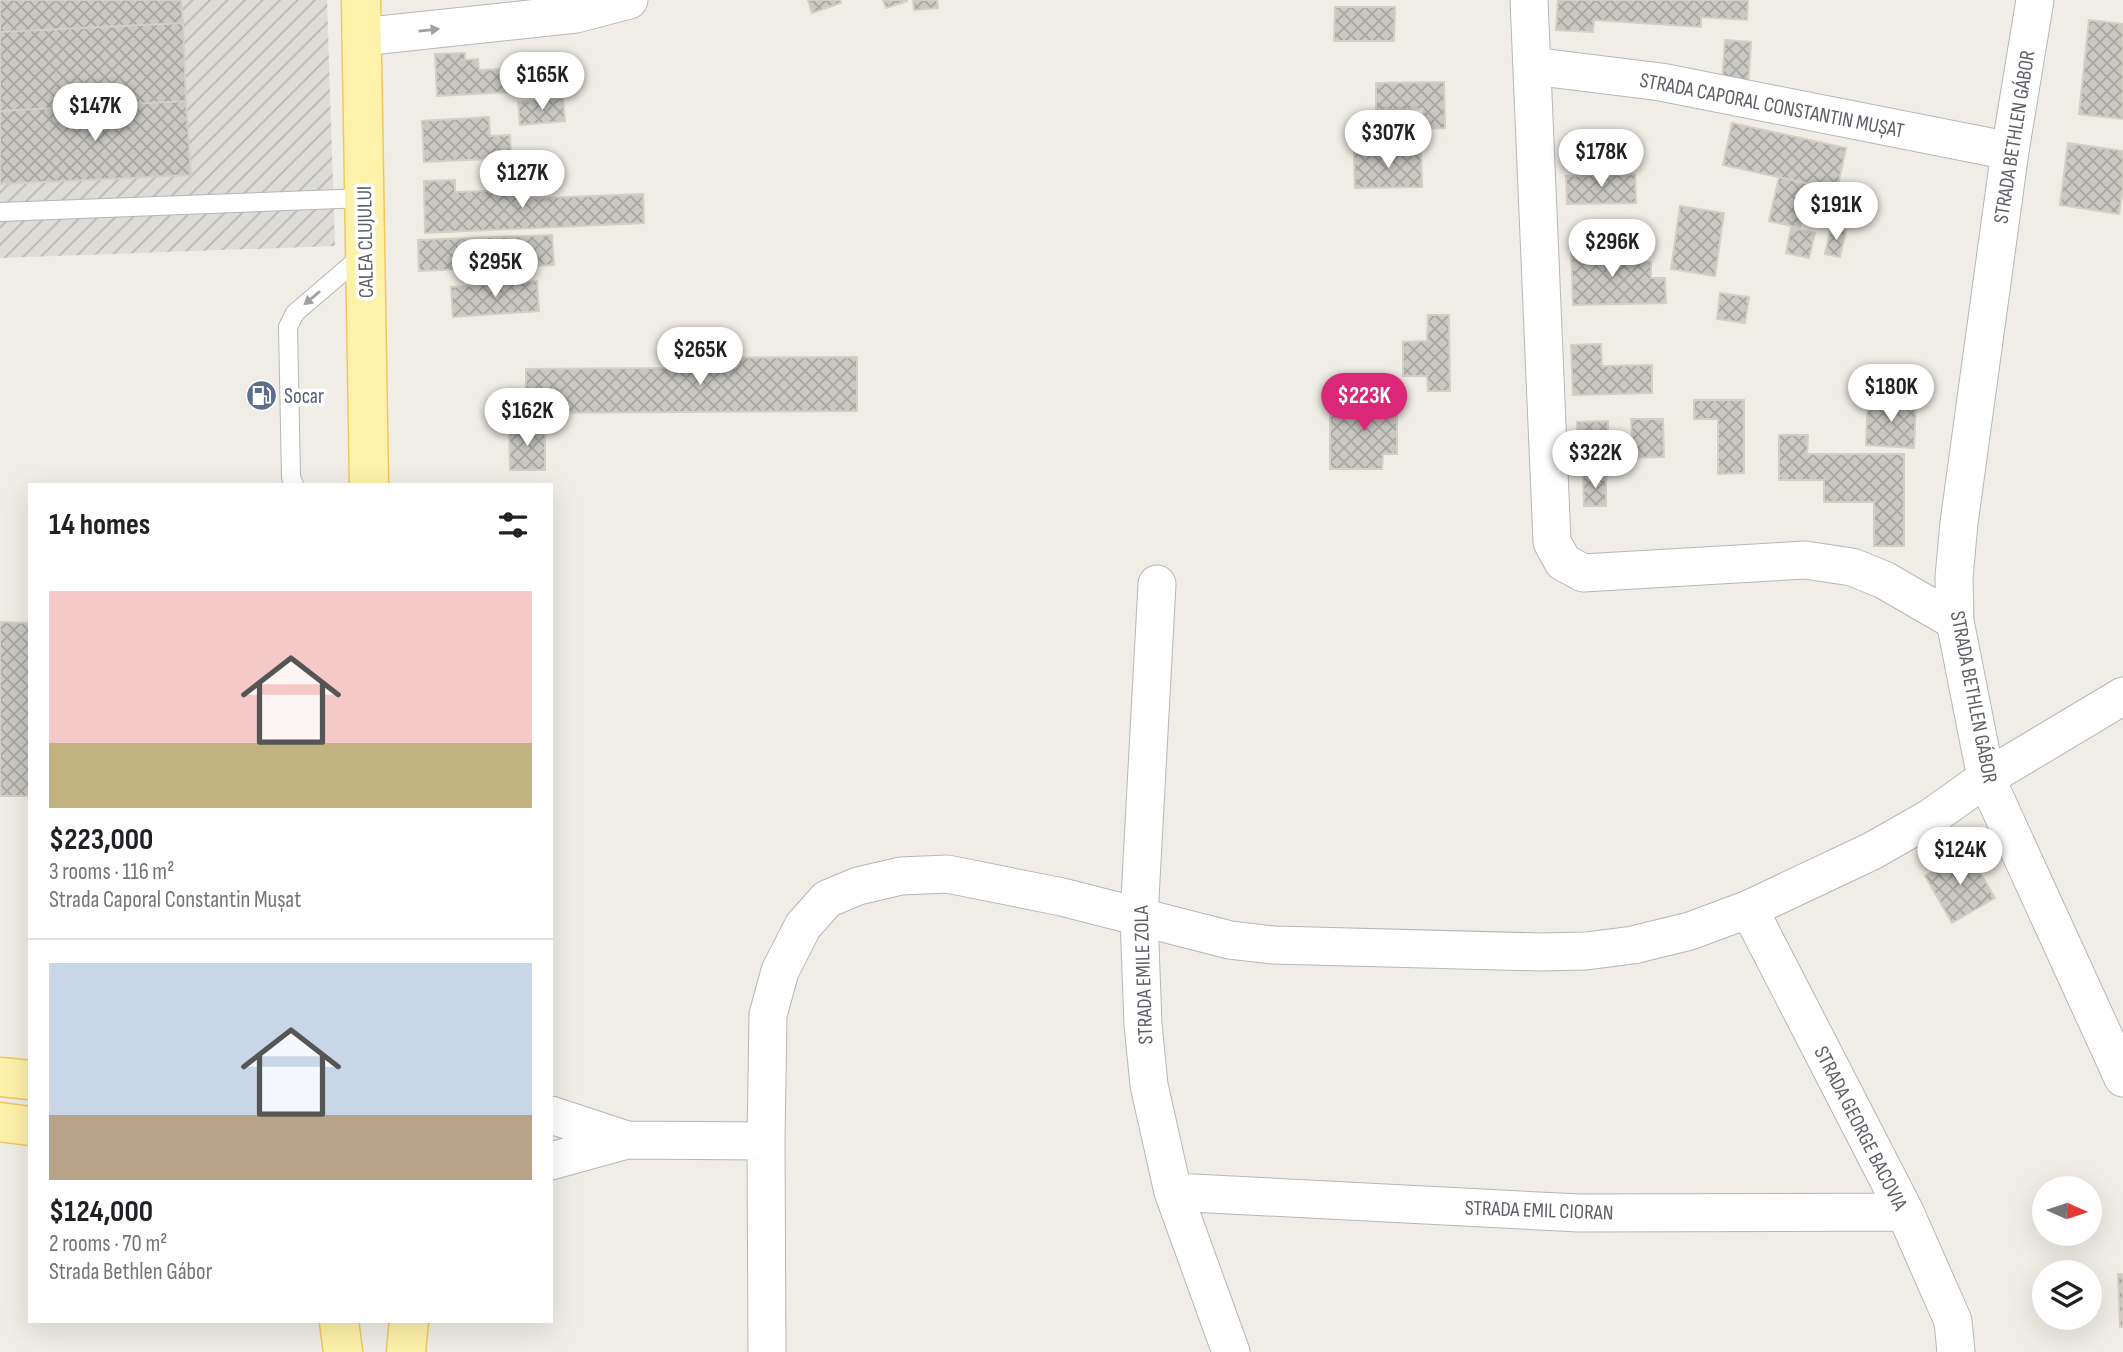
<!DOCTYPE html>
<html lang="en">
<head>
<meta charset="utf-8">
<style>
	body { margin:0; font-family:"Sofia Sans Condensed",sans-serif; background:#f6f6f6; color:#202124; height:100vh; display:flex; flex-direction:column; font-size:26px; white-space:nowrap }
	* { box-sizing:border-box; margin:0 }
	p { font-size:23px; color:#757577 }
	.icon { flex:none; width:38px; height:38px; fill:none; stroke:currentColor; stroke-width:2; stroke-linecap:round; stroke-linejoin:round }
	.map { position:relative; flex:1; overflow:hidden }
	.drawer { position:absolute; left:28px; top:483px; width:525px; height:840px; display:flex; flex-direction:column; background:#fff; border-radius:0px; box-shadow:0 7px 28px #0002 }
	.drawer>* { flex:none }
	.needle { width:46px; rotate:93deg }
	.controls { position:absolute; left:2032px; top:1176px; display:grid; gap:14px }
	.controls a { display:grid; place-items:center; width:70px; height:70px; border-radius:50%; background:#fff; box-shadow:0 7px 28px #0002; font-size:35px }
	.price { position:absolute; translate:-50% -60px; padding:0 16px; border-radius:24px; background:#fff; color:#222; font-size:23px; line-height:46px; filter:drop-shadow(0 2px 4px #0008) }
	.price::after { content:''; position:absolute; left:50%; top:42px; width:21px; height:16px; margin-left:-10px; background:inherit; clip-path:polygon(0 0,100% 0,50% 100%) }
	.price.current { background:#db2777; color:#fff }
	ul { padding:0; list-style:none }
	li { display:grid; align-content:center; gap:14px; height:371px; padding:0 21px }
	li+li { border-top:2px solid #e0e0e0 }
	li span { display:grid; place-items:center; height:217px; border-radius:0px; color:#555 }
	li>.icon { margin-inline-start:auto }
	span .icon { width:126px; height:126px; fill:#fffc; stroke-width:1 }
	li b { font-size:30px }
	h2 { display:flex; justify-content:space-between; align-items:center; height:84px; padding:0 21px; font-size:30px }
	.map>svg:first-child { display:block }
	.industrial { fill:url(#industrial-furrows) }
	.building { fill:url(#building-cross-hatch); stroke:#d4cfc3; stroke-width:2 }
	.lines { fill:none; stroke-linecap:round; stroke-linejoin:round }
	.service-casing { stroke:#b5b7bc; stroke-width:20 }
	.minor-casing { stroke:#b5b7bc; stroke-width:39 }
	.primary-casing { stroke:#f1c75c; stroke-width:41 }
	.service { stroke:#fff; stroke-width:18 }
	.minor { stroke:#fff; stroke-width:37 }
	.primary { stroke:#fef1aa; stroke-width:38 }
	.oneway { fill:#9ea0a3 }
	.labels { text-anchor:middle; stroke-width:7; stroke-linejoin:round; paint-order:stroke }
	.street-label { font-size:21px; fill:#5d6065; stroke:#fff }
	.service-label { font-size:21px; fill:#4e5e75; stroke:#fff; text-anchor:start }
</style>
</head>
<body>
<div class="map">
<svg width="2123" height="1352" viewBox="0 0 2123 1352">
	<defs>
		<pattern id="industrial-furrows" width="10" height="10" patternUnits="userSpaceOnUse" patternTransform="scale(1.75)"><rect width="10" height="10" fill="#dedcd7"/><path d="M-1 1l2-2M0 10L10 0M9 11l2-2" fill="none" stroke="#b7b6b2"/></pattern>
		<pattern id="building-cross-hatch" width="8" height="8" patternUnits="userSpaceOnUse" patternTransform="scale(1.75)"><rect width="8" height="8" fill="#cac8c2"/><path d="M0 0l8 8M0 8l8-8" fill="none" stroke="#a7a6a1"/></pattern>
	</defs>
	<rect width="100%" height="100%" fill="#efede5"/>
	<path class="industrial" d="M0 0H327L335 246 0 258Z"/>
	<path class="building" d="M0 0H181L183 23 0 32Z
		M808 0H840L841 3 812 13Z
		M883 0H907V1L886 8Z
		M913 0H937L938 8 914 10Z
		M1558 0H1748L1747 20 1701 17V27L1594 20 1593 32 1556 30Z
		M1335 7H1395L1394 41H1334Z
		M2089 20 2123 24V119L2079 114Z
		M183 23 186 101 0 111V32Z
		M1725 40 1751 42 1748 86 1722 84Z
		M465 53V60L478 59 479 70 510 69 511 92 437 96 435 54Z
		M1444 82 1445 128 1424 129 1423 109 1376 110V83Z
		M563 98 565 121 520 125 518 102Z
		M186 101 191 175 0 184V111Z
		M489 117 490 136 510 135 511 158 424 162 422 121Z
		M1732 123 1846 148 1837 190 1723 165Z
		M2068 143 2123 151V187L2119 214 2060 205Z
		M1421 151 1422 187 1355 188 1354 153Z
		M1635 174 1636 203 1567 204 1566 176Z
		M1779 177 1810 184 1800 228 1769 221Z
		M455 180V192L517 190 518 199 643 194 644 223 425 233 424 181Z
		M1680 206 1724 213 1715 276 1671 269Z
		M1831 227 1846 230 1840 257 1825 254Z
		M1791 228 1815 233 1809 258 1786 253Z
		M552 235 554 265 419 271 418 240Z
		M1613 245V262H1651V278H1665L1666 303 1573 305 1571 246Z
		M537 281 539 311 453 317 451 287Z
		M1720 293 1749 297 1745 323 1717 319Z
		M1428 315H1449L1450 391H1428L1427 376H1403V342L1427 341Z
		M1601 344 1602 366 1652 365V393L1573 395 1571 345Z
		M857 357V411L526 413V369L673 368V358Z
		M1368 386H1392V411L1397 412V454H1383L1382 469H1330V411H1368Z
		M1868 399 1916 402 1914 448 1866 445Z
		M1694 400H1744V473L1718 474V419H1694Z
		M1631 419H1663L1664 457 1622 458V468L1578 470 1577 422 1608 421V446H1632Z
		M509 427H545V470H510Z
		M1779 435H1808L1807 454H1904V546H1874V502H1824V480H1779Z
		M1583 475H1606V506H1584Z
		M0 622 30 623V796H0Z
		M1968 852 1995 898 1952 923 1925 876Z
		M2118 1274H2123V1327H2120Z"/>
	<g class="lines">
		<defs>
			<path id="service" d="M0 212 365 198
				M294 485 291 477 288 327 295 313 364 254"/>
			<path id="minor" d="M1529 0 1552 542 1563 562 1583 573 1805 560 1852 567 1884 580 1955 621
				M2035 0 2010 151 1959 523 1954 577 1955 621 1986 778 2123 1078
				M361 37 576 14 629 0
				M1532 66 1661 82 2010 151
				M1157 584 1139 917 1143 1024 1149 1085 1173 1192 1231 1352
				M1749 909 1905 1212 1953 1321 1956 1352
				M551 1115 627 1140
				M551 1161 627 1140 766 1141
				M1173 1192 1579 1213 1905 1212
				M767 1352 766 1141 768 1015 780 971 803 926 827 899 858 886 901 876 947 874 1062 897 1230 940 1274 945 1540 952 1586 951 1633 945 1690 931 1749 909 1872 851 1930 818 1986 778 2123 696"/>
			<path id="primary" d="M361 0 369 485
				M0 1077 30 1080
				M0 1122 30 1126
				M339 1321 343 1352
				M406 1352 409 1321"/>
		</defs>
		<use href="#service" class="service-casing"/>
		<use href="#minor" class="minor-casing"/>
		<use href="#primary" class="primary-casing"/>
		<use href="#service" class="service"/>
		<use href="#minor" class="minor"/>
		<use href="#primary" class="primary"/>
	</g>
	<defs><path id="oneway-solid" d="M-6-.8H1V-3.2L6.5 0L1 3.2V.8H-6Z" transform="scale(1.75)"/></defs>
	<g class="oneway">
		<use href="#oneway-solid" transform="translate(429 30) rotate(-6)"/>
		<use href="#oneway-solid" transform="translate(312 298) rotate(140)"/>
	</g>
	<defs>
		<symbol id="fuel-disc" viewBox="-11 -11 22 22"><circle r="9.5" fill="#5c6f8a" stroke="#fff"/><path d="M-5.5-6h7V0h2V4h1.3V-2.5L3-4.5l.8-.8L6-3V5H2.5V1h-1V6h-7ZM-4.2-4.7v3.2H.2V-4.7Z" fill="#fff"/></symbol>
	</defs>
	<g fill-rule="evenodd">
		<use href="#fuel-disc" x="244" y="378" width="35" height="35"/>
	</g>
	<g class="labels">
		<g class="street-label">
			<text transform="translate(1772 105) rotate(11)" y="7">STRADA CAPORAL CONSTANTIN MUȘAT</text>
			<text transform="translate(2014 137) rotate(-81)" y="7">STRADA BETHLEN GÁBOR</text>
			<text transform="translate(365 242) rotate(-91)" y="7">CALEA CLUJULUI</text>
			<text transform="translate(1974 697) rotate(79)" y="7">STRADA BETHLEN GÁBOR</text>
			<text transform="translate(1143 975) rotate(-92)" y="7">STRADA EMILE ZOLA</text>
			<text transform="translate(1861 1128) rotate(63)" y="7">STRADA GEORGE BACOVIA</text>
			<text transform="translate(1539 1210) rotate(2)" y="7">STRADA EMIL CIORAN</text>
		</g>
		<g class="service-label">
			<text x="284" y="403">Socar</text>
		</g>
	</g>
</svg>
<div class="controls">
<a><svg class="needle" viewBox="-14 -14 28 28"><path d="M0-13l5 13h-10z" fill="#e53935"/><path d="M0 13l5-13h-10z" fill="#757577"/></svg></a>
<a><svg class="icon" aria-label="layers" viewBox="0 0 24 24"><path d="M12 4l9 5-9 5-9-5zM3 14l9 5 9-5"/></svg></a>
</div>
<b class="price" style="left:542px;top:112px">$165K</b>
<b class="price" style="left:95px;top:143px">$147K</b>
<b class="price" style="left:1388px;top:170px">$307K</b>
<b class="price" style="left:1601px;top:189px">$178K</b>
<b class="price" style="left:522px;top:210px">$127K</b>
<b class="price" style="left:1836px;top:242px">$191K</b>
<b class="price" style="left:1612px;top:279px">$296K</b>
<b class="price" style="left:495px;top:299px">$295K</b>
<b class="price" style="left:700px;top:387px">$265K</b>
<b class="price" style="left:1891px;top:424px">$180K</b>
<b class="price current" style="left:1364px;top:433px">$223K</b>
<b class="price" style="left:527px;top:448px">$162K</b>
<b class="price" style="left:1595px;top:490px">$322K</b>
<b class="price" style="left:1960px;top:887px">$124K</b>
<section class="drawer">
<h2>14 homes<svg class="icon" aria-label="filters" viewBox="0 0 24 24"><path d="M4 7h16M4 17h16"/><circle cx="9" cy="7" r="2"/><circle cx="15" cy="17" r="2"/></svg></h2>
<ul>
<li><span style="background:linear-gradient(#f6c9c9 70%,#c2b280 0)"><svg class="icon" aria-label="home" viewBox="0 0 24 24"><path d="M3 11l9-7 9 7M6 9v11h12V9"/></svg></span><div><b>$223,000</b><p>3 rooms · 116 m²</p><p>Strada Caporal Constantin Mușat</p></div></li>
<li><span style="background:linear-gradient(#c9d6e8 70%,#b9a48a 0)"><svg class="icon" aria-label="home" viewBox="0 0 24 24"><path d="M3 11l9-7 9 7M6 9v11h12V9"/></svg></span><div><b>$124,000</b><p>2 rooms · 70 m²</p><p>Strada Bethlen Gábor</p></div></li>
</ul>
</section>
</div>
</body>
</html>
